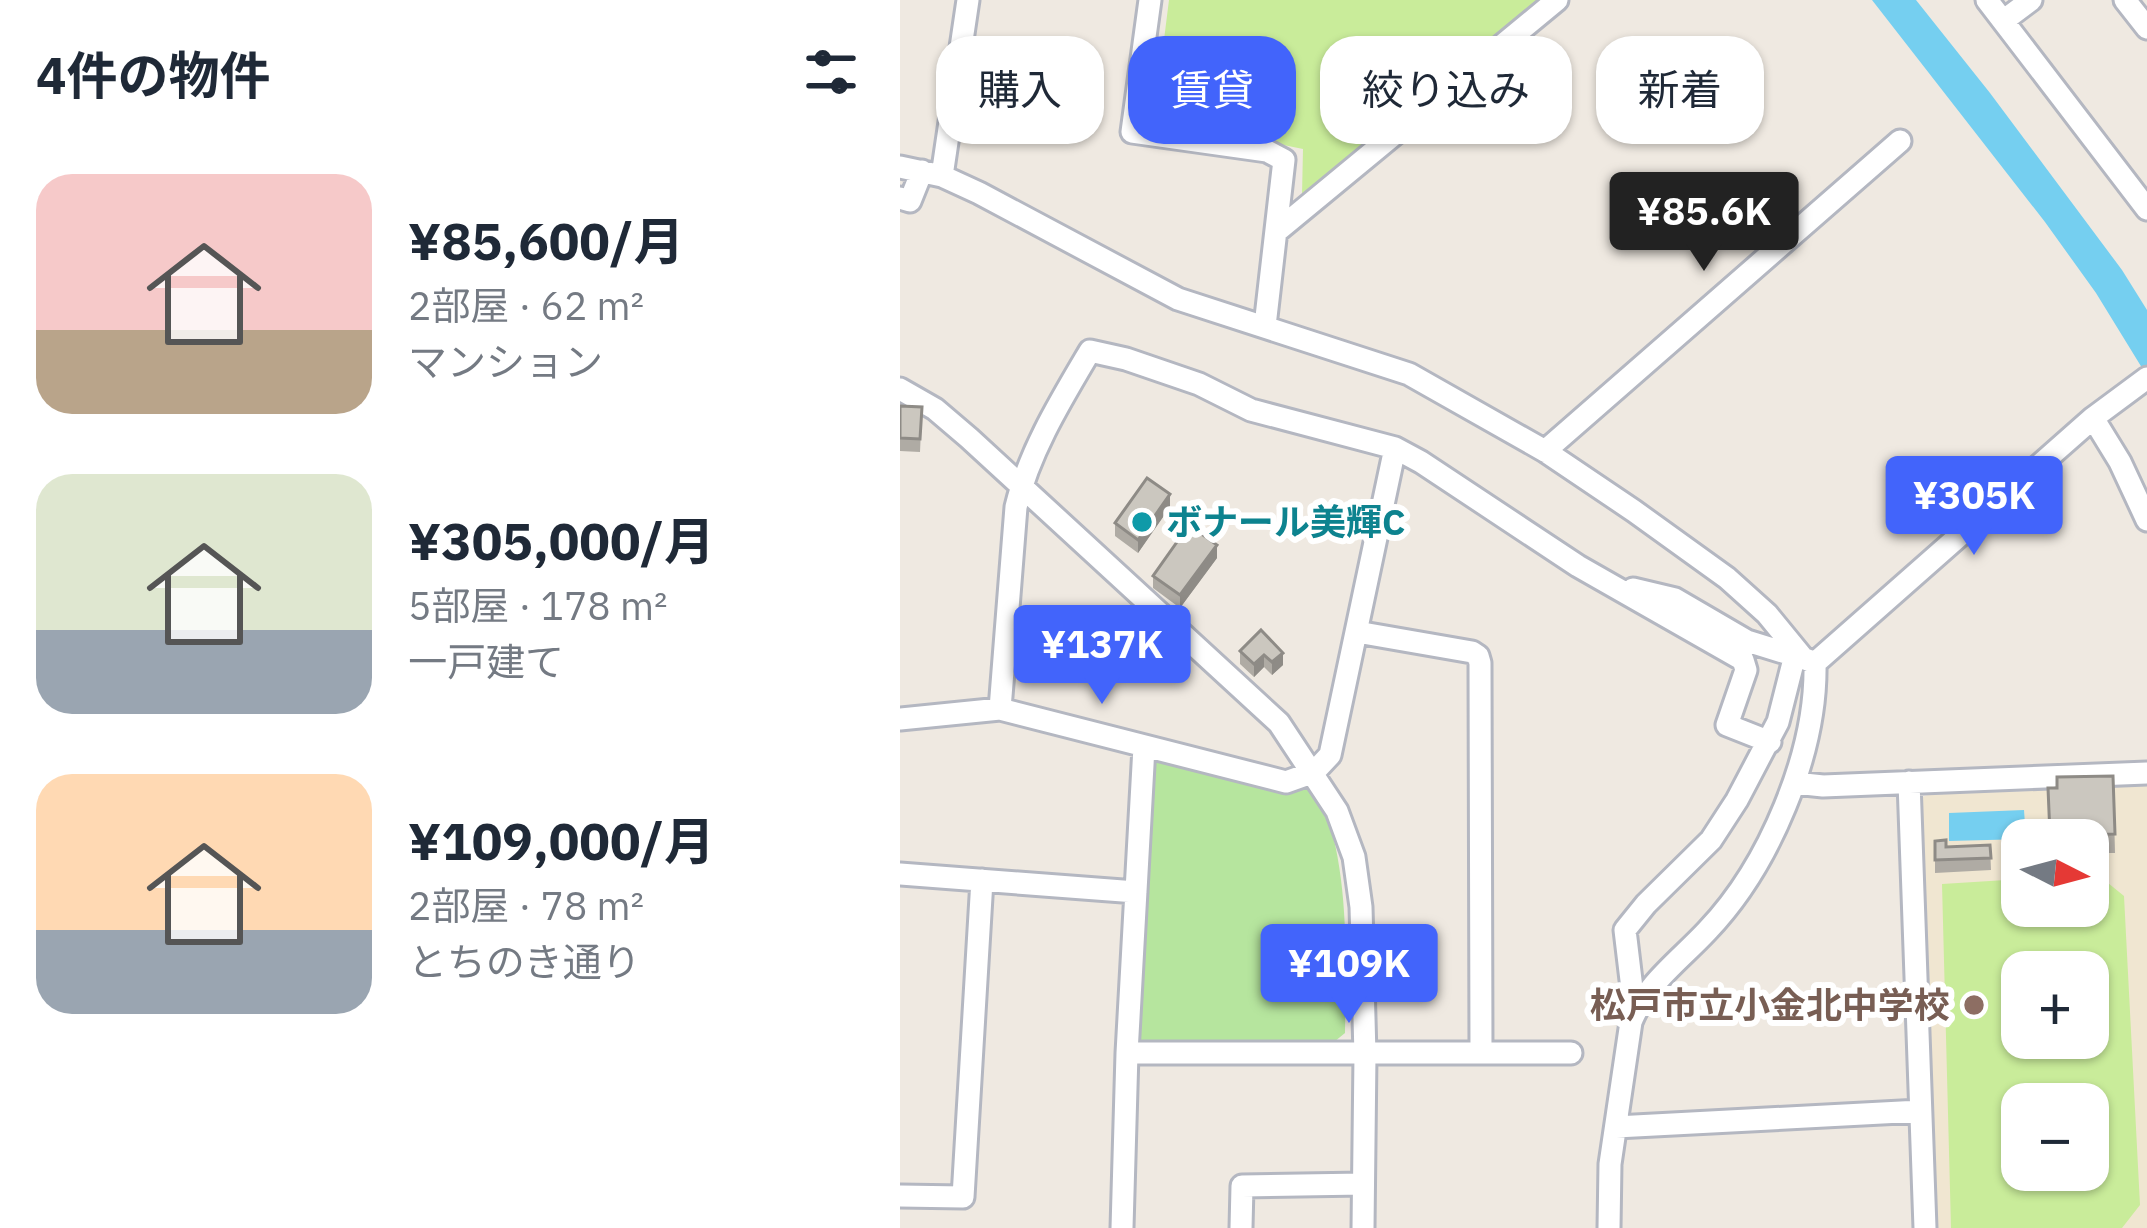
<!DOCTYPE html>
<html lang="ja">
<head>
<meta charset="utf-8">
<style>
	body { margin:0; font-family:"IBM Plex Sans","Noto Sans JP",sans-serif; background:#f6f6f7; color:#1f2937; height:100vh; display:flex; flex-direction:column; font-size:45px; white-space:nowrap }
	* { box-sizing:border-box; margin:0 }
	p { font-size:39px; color:#747a83 }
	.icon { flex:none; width:66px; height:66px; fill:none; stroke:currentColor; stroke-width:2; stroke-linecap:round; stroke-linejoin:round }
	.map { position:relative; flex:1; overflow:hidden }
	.side { display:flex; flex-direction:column; background:#fff; width:900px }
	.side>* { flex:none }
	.top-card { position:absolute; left:36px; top:36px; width:1029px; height:108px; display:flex; gap:24px }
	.needle { width:78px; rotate:96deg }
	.buttons { position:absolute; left:1101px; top:819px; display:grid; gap:24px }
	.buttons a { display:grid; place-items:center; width:108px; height:108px; border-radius:24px; background:#fff; box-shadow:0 3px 9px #0004; font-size:60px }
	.price { position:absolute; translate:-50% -102px; padding:0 27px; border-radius:12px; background:#4264fb; color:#fff; font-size:39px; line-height:78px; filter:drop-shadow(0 3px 6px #0008) }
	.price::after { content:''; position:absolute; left:50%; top:72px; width:36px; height:27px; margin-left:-18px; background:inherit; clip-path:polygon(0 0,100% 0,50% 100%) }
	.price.active { background:#222; color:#fff }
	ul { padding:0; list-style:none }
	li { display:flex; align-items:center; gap:36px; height:300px; padding:0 36px }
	li span { display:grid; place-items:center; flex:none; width:336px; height:240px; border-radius:36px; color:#555 }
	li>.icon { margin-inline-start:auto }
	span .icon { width:144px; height:144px; fill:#fffc; stroke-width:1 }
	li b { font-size:51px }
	h2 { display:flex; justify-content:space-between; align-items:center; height:144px; padding:0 36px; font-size:51px }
	.chip { padding:0 42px; border-radius:36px; background:#fff; box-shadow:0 3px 9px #0004; font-size:42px; line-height:108px }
	.chip.active { background:#4264fb; color:#fff }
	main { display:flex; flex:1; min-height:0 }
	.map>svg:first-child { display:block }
	.education { fill:#f0e6d1; fill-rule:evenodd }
	.green { fill:#b6e59e }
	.pitch { fill:#c9ec9a; fill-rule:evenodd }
	.water { fill:#75cff0 }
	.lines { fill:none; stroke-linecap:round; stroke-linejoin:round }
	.minor-casing { stroke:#b4b7c1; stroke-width:27 }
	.minor { stroke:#fff; stroke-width:21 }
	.wall { fill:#afaba4 }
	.shaded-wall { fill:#8e8b86 }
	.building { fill:#cbc7bf; stroke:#8e8b86; stroke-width:3 }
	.culture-dot { fill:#0f9aa8; stroke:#fff; stroke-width:4.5 }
	.education-dot { fill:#8d6e63; stroke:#fff; stroke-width:4.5 }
	.labels { text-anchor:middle; stroke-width:12; stroke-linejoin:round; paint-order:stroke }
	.culture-label { font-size:36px; font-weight:bold; fill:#0d838f; stroke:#fff; text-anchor:start }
	.education-label { font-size:36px; font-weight:bold; fill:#785e54; stroke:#fff; text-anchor:end }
</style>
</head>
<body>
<main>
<section class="side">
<h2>4件の物件<svg class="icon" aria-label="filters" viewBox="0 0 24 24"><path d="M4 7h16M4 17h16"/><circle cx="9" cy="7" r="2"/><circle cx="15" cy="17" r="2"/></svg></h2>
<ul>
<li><span style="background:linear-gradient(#f6c9c9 65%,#b9a48a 0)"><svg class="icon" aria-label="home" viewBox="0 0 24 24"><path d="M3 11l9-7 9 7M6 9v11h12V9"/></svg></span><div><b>¥85,600/月</b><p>2部屋 · 62 m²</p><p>マンション</p></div></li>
<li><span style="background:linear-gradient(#dfe7d0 65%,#9aa5b1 0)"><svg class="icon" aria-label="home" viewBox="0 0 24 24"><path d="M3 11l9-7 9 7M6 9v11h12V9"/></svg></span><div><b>¥305,000/月</b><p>5部屋 · 178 m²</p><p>一戸建て</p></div></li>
<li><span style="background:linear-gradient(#ffd9b3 65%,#9aa5b1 0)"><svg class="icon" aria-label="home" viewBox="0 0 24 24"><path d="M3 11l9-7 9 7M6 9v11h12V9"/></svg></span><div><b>¥109,000/月</b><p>2部屋 · 78 m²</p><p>とちのき通り</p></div></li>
</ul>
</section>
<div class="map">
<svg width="1247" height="1228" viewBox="0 0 1247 1228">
	<rect width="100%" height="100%" fill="#efe9e1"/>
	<path class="education" d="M1247 786V1228H1035L1018 799 1028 795ZM1122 840H1188V906H1122ZM1122 972H1188V1038H1122ZM1122 1104H1188V1170H1122Z"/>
	<path class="green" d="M248 753 385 788 419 791C450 869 446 951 445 1033L434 1042H240L241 892Z"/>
	<path class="pitch" d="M269 0H638L402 195 403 149 254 119Z
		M1188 874H1197L1224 896 1240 1205 1222 1228H1051L1042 884 1122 879V906H1188ZM1122 972H1188V1038H1122ZM1122 1104H1188V1170H1122Z"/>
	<path class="water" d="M972 0H1016L1090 93 1222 270 1247 310V376L1196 293 1145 222Z
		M1124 810 1126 839 1049 841V813Z"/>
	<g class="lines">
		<defs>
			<path id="minor" d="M250 0 232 132 367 151 384 160 365 326
				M1087 0 1247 209
				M1225 0 1247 28
				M1103 21 1131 0
				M0 167 42 176 79 193 278 299 509 374 645 451 734 511 827 578 867 614 903 658 915 663C917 753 869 866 807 931 780 960 746 984 731 1022L710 1164 709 1228
				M42 176 68 0
				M0 198 10 201 22 171
				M376 232 657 0
				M0 389 35 409 69 438 379 723 437 811 454 857 461 907 465 1055 463 1228
				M1193 418 1220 462 1247 520
				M645 451 1000 141
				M733 589 775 599 847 641 902 658
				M457 632 572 652 578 656 580 663 581 1052
				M915 663 1193 418 1247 378
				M100 709 116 507C129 452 161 400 190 351L226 359 299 384 351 410 495 448 521 462 678 566 843 660 846 670 827 725 870 742
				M0 719 100 709 386 782 414 772 430 755 495 448
				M1009 782 1025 1228
				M895 783 923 786 1247 773
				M0 874 236 892
				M738 1005 733 997 725 930 746 904 811 840 837 800 878 722 895 655
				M227 1053H671
				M716 1127 1020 1111
				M0 1196 63 1197 82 880
				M222 1228 227 1053 244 747
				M341 1228 342 1186 463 1184"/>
		</defs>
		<use href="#minor" class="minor-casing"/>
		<use href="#minor" class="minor"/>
	</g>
	<path class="wall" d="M0 406 22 407 20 452 0 451Z
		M270 507 238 553 215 536V523Z
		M317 558 280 608 253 588V576Z
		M361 630 383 665 372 675 364 667 354 677 340 664V651Z
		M1213 776 1215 853H1188V840H1149L1148 788Z
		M1035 841 1046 847 1090 845 1091 870 1035 873Z"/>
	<path class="shaded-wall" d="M270 494V507L238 553V540Z
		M317 545V558L280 608V595Z
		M383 653V665L372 675V662Z
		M364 655V667L354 677V664Z"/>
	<path class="building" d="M0 406 22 407 20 439 0 438Z
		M247 478 270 494 238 540 215 523Z
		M289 525 317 545 280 595 253 576Z
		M361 630 383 653 372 662 364 655 354 664 340 651Z
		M1213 776 1215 834 1150 835 1148 788H1157V777Z
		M1046 840V847L1090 845 1091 858 1035 860V841Z"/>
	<circle class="culture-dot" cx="242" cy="522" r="12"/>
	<circle class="education-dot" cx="1074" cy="1005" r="12"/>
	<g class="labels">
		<g class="culture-label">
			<text x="266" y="535">ボナール美輝C</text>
		</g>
		<g class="education-label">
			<text x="1050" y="1018">松戸市立小金北中学校</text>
		</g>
	</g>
</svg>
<div class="buttons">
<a><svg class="needle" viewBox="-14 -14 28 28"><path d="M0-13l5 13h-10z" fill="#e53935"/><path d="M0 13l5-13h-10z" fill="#747a83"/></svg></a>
<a>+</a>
<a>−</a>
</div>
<b class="price active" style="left:804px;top:274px">¥85.6K</b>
<b class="price" style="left:1074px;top:558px">¥305K</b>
<b class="price" style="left:202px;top:707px">¥137K</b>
<b class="price" style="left:449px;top:1026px">¥109K</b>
<div class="top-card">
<a class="chip">購入</a>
<a class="chip active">賃貸</a>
<a class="chip">絞り込み</a>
<a class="chip">新着</a>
</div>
</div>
</main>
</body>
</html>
